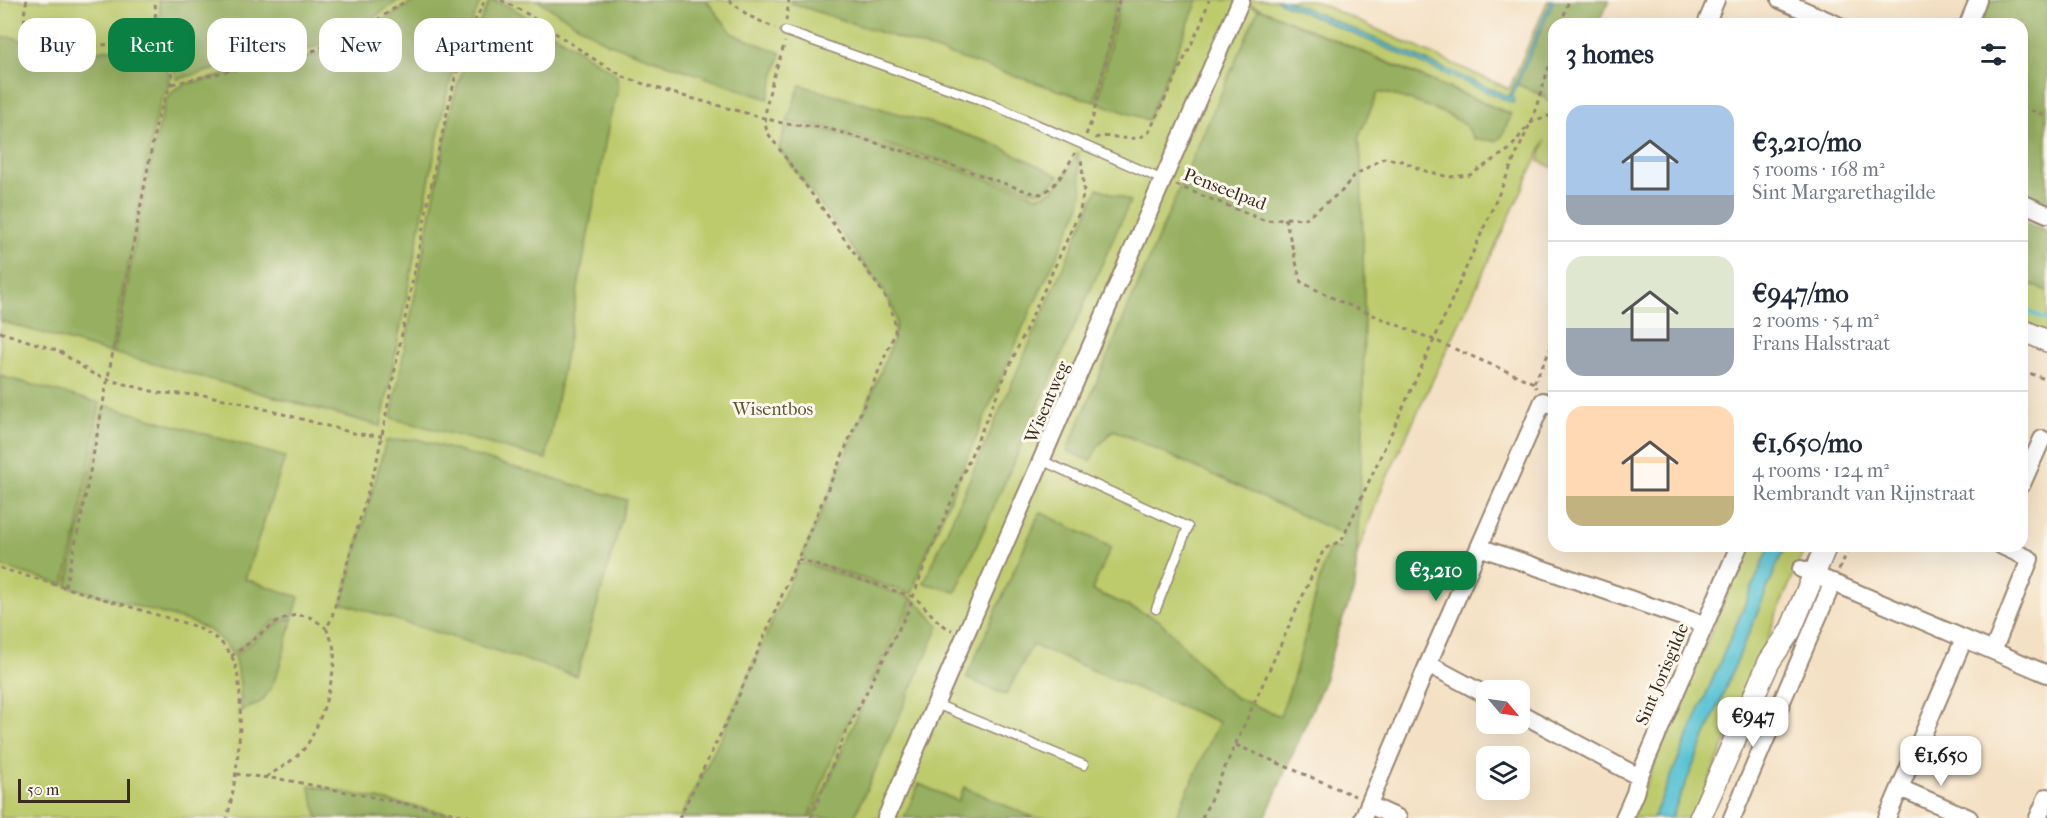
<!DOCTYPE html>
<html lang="en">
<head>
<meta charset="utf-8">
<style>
	body { margin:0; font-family:"IM FELL French Canon",serif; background:#f6f6f7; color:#1f2937; height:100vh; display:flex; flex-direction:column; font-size:22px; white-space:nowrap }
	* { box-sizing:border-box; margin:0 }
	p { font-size:20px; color:#747a83 }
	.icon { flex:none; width:33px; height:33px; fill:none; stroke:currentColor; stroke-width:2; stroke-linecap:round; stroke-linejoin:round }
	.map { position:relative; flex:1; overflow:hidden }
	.sheet { position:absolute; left:1548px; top:18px; width:480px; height:534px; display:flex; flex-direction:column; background:#fff; border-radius:18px; box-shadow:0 6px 24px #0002 }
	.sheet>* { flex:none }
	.banner { position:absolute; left:18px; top:18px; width:570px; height:54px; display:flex; gap:12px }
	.needle { width:39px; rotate:119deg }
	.fabs { position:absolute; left:1476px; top:680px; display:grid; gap:12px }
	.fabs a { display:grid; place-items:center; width:54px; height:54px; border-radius:12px; background:#fff; box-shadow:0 6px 24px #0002; font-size:30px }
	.scale { position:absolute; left:18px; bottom:15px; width:112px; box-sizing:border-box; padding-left:6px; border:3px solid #3b2a1e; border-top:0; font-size:16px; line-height:21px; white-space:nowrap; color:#3b2a1e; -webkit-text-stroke:4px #fbf7ec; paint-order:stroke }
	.price { position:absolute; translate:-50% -51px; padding:0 14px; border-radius:12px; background:#fff; color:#222; font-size:20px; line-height:39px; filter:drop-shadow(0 2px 3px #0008) }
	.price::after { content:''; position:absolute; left:50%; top:36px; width:18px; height:14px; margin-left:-9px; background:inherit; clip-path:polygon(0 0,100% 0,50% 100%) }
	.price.selected { background:#0b8043; color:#fff }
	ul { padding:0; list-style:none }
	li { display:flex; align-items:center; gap:18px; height:150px; padding:0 18px }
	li+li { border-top:2px solid #e0e1e3 }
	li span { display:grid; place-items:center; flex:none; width:168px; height:120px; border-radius:18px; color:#555 }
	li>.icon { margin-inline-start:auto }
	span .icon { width:72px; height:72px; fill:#fffc; stroke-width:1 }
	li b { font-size:26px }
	h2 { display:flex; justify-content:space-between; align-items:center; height:72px; padding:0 18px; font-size:26px }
	.tag { padding:0 21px; border-radius:18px; background:#fff; box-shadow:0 6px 24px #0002; font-size:21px; line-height:54px }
	.tag.selected { background:#0b8043; color:#fff }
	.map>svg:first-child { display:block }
	.green { fill:#bdcb6d; stroke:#7c7a46; stroke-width:1.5 }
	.forest { fill:#96af60; stroke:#686c3f; stroke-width:1.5 }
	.water { fill:#58c2d4; stroke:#4a7679; stroke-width:1.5 }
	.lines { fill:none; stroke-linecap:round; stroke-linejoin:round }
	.stream { stroke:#58c2d4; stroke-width:4.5 }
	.service-casing { stroke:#988672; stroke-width:11 }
	.minor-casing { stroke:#988672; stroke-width:20 }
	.tertiary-casing { stroke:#988672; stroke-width:24 }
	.path { stroke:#988672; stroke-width:3; stroke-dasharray:4.5 4.5; stroke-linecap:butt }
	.service { stroke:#fff; stroke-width:8 }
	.minor { stroke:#fff; stroke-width:16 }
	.tertiary { stroke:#fff; stroke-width:21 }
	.labels { text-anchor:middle; stroke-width:6; stroke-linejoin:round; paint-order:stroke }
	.street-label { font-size:18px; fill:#3b2a1e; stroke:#fbf7ec }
	.park-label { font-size:18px; fill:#5c5232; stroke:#fbf7ec }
</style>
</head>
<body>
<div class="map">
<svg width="2047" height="818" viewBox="0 0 2047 818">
	<rect width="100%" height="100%" fill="#fbf7ec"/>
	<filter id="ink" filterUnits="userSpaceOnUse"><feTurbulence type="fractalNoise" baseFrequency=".0167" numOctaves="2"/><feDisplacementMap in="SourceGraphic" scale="12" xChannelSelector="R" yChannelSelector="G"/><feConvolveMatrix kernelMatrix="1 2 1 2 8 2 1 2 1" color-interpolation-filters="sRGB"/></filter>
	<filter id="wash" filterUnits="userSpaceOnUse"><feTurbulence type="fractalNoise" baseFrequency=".008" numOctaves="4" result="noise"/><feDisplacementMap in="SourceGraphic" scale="24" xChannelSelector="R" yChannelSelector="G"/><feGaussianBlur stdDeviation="1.35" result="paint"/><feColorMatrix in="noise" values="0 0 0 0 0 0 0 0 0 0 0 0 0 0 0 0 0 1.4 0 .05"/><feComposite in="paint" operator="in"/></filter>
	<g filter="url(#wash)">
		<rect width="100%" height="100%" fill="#f4e1c5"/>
		<path class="green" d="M0 0H1237L1509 121 1511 114 1247 3 1248 0H1276L1513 102 1512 96 1517 84 1545 96 1548 102 1554 106V168L1539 161 1545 141 1383 486 1334 614 1249 818H0Z
			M1286 0H1312L1509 89 1548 0H1551L1509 97Z
			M2022 281 2047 291V334L2022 323Z
			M1748 546H1770L1653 818H1631Z
			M1785 546H1806L1774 620 1758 668 1693 818H1671Z"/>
		<path class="forest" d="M159 0H399L358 28 312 48 235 64 177 79 156 24 160 13Z
			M415 0H481L457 58 445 100 381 426 114 353 152 156 164 106 166 99 175 89 185 84 315 55 355 39Z
			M490 0 506 5 522 14 616 74 619 87 610 117 546 459 391 418 452 104 474 34Z
			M537 0H706L733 34 781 53 768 99 607 43Z
			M791 0H1117L1095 102 833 17 791 3Z
			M1120 0H1198L1148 120 1098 103Z
			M1554 0H1609L1598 24H1554V106L1548 102 1544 96 1517 84Z
			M1985 0H2047V202L2022 192V24H1975Z
			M1259 8 1511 115 1502 136 1496 141 1475 139C1471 134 1468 127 1463 124 1446 111 1398 95 1378 92L1358 139 1361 157 1364 292 1363 427 1355 587 1337 634 1323 684 1265 818H1175L1219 722 1032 645 1006 695 966 678 1040 512 1111 547 1092 590 1159 620 1220 685 1235 697 1280 716C1302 660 1311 606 1328 550L1333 547 1341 549 1343 534 1114 430 1099 445 1090 461 1067 451 1188 168Z
			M153 29 169 75 168 88 162 97 154 127 111 353 0 321V38C27 34 26 49 46 55 60 59 115 49 130 44 139 41 146 35 153 29Z
			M800 85 934 124 997 145 1059 176C1051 185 1045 193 1032 191L955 165 827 127 787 122Z
			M786 126 826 130 959 170 1037 196C1057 196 1069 168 1078 153L1082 192 1079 209 1023 327 920 569 912 594 810 562 805 560 803 555 884 364C899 326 902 318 879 284L779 148Z
			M1098 188 1130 201 956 592 924 583Z
			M2022 221 2047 232V291L2022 281Z
			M0 376 100 403 77 531 64 585 0 566Z
			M104 405 285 457 245 579 299 597 294 615 273 622 232 654 227 646 211 631 191 622 67 586 83 514Z
			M416 439 627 500 577 676 342 603 386 441Z
			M804 563 912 598 900 624 840 738 809 818H680L724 731 797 565Z
			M914 599 939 626 854 818H812L867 693 905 622Z
			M293 618C286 640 278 689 259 703 254 706 247 708 241 711L240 682 234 656 275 625Z
			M919 784 958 801 964 787 1034 818H904Z
			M309 785 470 818H318Z"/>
		<path class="water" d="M1276 0H1286L1509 97 1551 0H1554L1512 96 1514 100 1513 103Z
			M1770 546H1785L1671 818H1653Z"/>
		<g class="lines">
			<path class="stream" d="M2022 309 2047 320"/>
		</g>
	</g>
	<g filter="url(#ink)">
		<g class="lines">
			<defs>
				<path id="service" d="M785 31 984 101 1163 180
					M1043 461 1188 527 1156 609
					M936 704 1084 765"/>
				<path id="minor" d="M1780 0 1836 24
					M1706 24 1716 0
					M1968 24 1978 0
					M2022 203 2047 214
					M2022 484 2042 439
					M1479 547 1705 625
					M1801 569 2047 674
					M1993 651 2030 559 2002 546
					M1428 664 1486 695
					M1520 713 1639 777
					M1900 788 1969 818
					M1369 805 1398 818
					M886 818 1241 0
					M1363 818 1428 664 1543 401 1554 406
					M1624 818 1635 793 1639 777 1739 546
					M1732 818 1833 582
					M1887 818 1964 639
					M2038 818 2047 797"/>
				<path id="tertiary" d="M2022 330 2047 341
					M1700 818 1769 662 1790 631 1826 546"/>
			</defs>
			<use href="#service" class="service-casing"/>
			<use href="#minor" class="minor-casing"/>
			<use href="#tertiary" class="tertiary-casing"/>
			<path class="path" d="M27 0C19 25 29 53 59 52 69 52 80 48 91 47 110 43 143 43 153 23 157 16 155 7 155 0
				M501 0 524 12 600 63 626 78 665 91 786 124 826 128 960 168 1029 192 1041 194C1058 186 1066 168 1075 153
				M729 0 749 16 775 28
				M786 21 789 0
				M1561 24 1569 0
				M172 84 305 54 356 34 407 0
				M2022 107 2047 116
				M1530 123 1554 114
				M1086 135 1093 117 1119 0
				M1095 138C1113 132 1132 146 1149 132L1201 24 1209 0
				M1176 185 1266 221 1285 218 1305 219 1342 191 1353 176 1384 158 1402 161 1422 170 1449 177 1470 175 1510 149 1526 128
				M1285 218 1301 282 1339 301 1434 340 1533 117 1554 51
				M0 332 59 351 93 374 113 381 159 393 203 395 235 401 357 434 382 436
				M2022 370 2047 380
				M1534 383 1552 346H1554
				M1548 388 1554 376
				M798 559 914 597C928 608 935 623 952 630
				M0 568 191 625C208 632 221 639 231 655 249 686 237 783 227 818
				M1839 570 1850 546
				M65 587 82 514 157 120 173 78 153 24
				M231 656C253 644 278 610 306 616 313 617 320 624 326 628
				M1236 745 1355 796
				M236 774 286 780 477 818
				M266 777C279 769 293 761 303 750 319 732 337 673 334 650 333 642 329 635 326 628L331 620 377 460 437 157 456 74 469 33 485 0
				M679 818 733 709 895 333C896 317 890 304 882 291L767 132C760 109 778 66 785 42
				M811 818 845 734 908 611 926 561 1004 378 1080 211 1084 189 1081 157
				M1202 818 1324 549 1342 540 1434 340 1534 383 1536 388"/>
			<use href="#service" class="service"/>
			<use href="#minor" class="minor"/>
			<use href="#tertiary" class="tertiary"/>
		</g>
	</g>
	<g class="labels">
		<g class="street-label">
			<text transform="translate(1225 189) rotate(21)" y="6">Penseelpad</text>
			<text transform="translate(1047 402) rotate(-67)" y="6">Wisentweg</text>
			<text transform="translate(1662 674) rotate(-67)" y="6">Sint Jorisgilde</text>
		</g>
		<g class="park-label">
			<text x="773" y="415">Wisentbos</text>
		</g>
	</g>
</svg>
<div class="fabs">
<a><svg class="needle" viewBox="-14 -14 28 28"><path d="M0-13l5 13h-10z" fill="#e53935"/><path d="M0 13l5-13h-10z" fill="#747a83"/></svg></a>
<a><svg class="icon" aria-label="layers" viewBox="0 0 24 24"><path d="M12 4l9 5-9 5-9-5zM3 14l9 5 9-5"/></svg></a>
</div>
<div class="scale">50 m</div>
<b class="price selected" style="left:1436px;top:602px">€3,210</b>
<b class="price" style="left:1753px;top:748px">€947</b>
<b class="price" style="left:1941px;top:787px">€1,650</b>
<div class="banner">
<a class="tag">Buy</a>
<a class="tag selected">Rent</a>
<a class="tag">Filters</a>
<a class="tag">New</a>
<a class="tag">Apartment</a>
</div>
<section class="sheet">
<h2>3 homes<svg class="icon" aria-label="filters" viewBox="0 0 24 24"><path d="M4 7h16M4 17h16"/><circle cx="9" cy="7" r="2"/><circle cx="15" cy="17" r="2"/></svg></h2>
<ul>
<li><span style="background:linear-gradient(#a9c7e8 75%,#9aa5b1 0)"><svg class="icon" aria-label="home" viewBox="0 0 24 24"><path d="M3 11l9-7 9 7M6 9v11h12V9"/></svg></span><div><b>€3,210/mo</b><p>5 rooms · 168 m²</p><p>Sint Margarethagilde</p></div></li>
<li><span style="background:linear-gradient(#dfe7d0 60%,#9aa5b1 0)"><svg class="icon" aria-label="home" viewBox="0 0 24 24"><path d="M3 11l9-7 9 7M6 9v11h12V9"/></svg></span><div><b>€947/mo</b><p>2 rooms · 54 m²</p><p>Frans Halsstraat</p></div></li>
<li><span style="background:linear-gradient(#ffd9b3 75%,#c2b280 0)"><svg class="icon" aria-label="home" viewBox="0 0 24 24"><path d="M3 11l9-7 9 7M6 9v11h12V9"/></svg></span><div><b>€1,650/mo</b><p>4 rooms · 124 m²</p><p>Rembrandt van Rijnstraat</p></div></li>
</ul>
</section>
</div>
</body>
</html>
